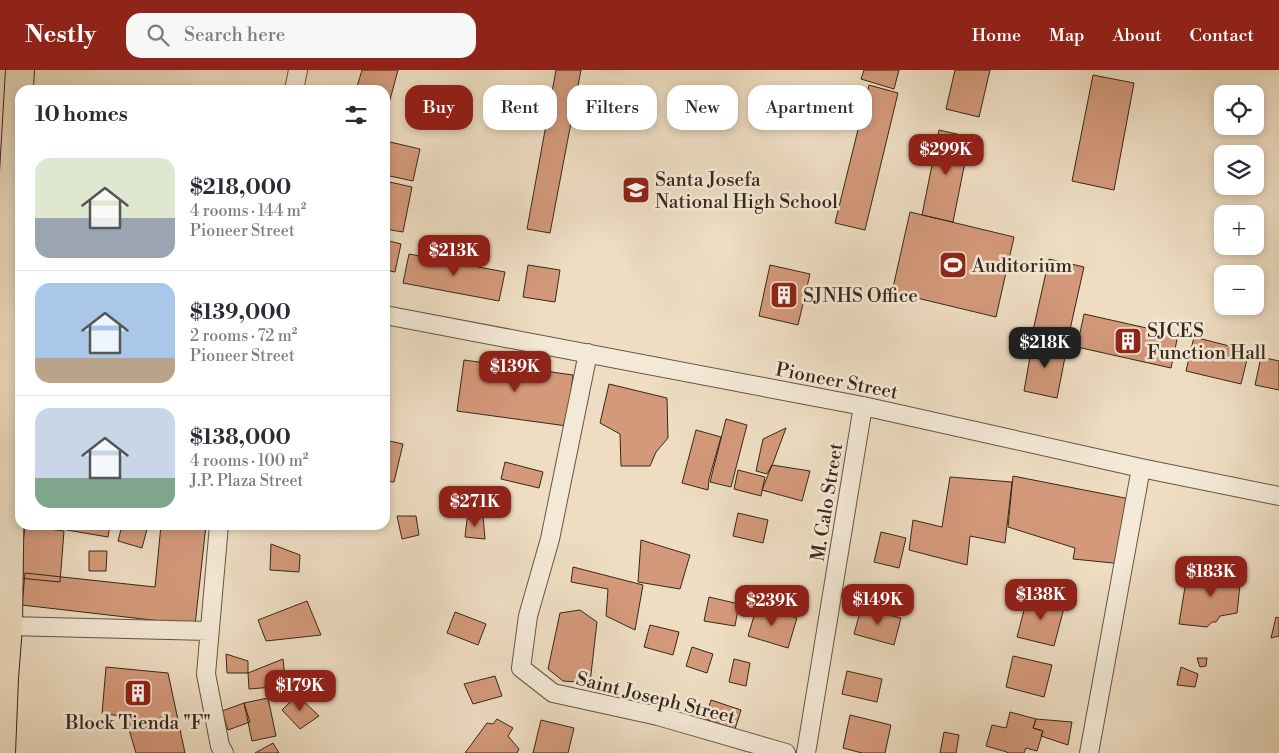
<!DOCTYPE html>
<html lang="en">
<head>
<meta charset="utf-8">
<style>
	body { margin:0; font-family:"Libre Bodoni",serif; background:#f7f7f7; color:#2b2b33; height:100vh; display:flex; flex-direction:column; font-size:19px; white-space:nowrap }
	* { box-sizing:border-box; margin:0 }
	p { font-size:16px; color:#7c7c81 }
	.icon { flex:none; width:28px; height:28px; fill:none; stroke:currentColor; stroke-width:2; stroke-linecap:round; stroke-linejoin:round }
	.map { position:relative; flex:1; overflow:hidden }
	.details { position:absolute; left:15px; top:15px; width:375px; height:445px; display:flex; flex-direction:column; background:#fff; border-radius:15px; box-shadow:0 2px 8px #0003 }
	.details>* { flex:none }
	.top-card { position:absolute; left:405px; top:15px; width:475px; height:45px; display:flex; gap:10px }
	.fabs { position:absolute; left:1214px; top:15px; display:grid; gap:10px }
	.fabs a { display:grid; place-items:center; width:50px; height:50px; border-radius:10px; background:#fff; box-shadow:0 2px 8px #0003; font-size:25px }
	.price { position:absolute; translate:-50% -42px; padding:0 11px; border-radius:10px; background:#8f2418; color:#fff; font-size:16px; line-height:32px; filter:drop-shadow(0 1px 2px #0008) }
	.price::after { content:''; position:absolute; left:50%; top:30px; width:15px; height:11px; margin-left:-8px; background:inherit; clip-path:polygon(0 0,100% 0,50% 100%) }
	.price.selected { background:#222; color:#fff }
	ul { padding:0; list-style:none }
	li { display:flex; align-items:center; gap:15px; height:125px; padding:0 20px }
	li+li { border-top:1px solid #e1e1e2 }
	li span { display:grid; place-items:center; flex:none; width:140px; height:100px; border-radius:15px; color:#555 }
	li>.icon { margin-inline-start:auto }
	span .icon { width:60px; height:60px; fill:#fffc; stroke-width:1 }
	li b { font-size:21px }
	h2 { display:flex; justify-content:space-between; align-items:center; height:60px; padding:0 20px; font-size:21px }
	.chip { padding:0 18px; border-radius:15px; background:#fff; box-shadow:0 2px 8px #0003; font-size:18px; line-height:45px }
	.chip.selected { background:#8f2418; color:#fff }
	header { display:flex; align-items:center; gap:30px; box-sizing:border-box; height:70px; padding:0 25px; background:#8f2418; color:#fff }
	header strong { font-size:24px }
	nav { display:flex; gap:28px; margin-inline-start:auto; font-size:18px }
	.search { width:350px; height:45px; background:#f7f7f7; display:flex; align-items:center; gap:12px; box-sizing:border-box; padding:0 18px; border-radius:15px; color:#7c7c81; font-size:19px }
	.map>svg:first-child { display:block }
	.building { fill:#d3997a; stroke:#362819 }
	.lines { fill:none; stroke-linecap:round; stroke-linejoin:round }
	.street-casing { stroke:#645543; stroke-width:20 }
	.primary-casing { stroke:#362819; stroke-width:30 }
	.street { stroke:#f4e9d7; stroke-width:18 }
	.primary { stroke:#eeddc2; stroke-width:28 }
	.labels { text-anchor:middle; stroke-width:5; stroke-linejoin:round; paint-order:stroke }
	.poi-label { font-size:19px; fill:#362819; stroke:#f4e9d7; text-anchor:start }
	.street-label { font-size:19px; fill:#362819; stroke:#f4e9d7 }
</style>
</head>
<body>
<header>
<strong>Nestly</strong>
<div class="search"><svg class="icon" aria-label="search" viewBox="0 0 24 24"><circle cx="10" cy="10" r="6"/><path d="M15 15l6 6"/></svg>Search here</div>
<nav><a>Home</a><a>Map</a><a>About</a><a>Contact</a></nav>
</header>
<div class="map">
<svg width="1279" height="683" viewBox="0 0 1279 683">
	<rect width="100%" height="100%" fill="#eeddc2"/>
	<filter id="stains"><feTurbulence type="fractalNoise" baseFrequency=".004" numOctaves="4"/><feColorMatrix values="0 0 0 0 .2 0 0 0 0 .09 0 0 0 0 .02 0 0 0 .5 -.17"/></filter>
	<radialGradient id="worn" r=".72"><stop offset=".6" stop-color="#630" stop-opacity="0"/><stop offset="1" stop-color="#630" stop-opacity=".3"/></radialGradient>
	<path class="building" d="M362 0H398L385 48V20H356Z
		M556 0H581L550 163 527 159Z
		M864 0H899L894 19 861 9Z
		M955 0H990L979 47 946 39Z
		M1093 5 1134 13 1114 120 1072 111Z
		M869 15 898 23 865 160 835 153Z
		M939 60 970 67 953 152 922 145Z
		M390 72 420 79 413 111 385 105V95Z
		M385 111 412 117 403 162 385 159Z
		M910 142 1014 167 996 247 892 222Z
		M385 170 401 174 395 202 385 200Z
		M409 184 505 202 499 231 403 213Z
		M1049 189 1084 197 1067 273 1032 265Z
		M528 195 560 200 555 232 523 227Z
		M770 195 810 204 798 255 759 246Z
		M1084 244 1178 265 1171 298 1077 277Z
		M1194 267 1249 281 1241 314 1186 301Z
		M1033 270 1067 277 1057 328 1024 321Z
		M1261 287 1279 291V320L1255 315Z
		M464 290 573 305 567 356 457 341Z
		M609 314 667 328 668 368 656 382 650 396H621L620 364 600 353Z
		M726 349 747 355 731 417 710 412Z
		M786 358 773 393 767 404 756 401 763 369Z
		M696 360 721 367 709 409 708 420 682 413Z
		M385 370 403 374 394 412 385 411Z
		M505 392 543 402 539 418 501 409Z
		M772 395 810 401 802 431 762 420Z
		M738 400 765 407 761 426 734 419Z
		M1013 406 1130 429 1123 494 1073 489 1075 478 1008 457Z
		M950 407 1012 412 1005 473 970 466 967 495 909 480 913 450 942 457Z
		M738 443 768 450 763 473 733 466Z
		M397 446H416L419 465 402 469Z
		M483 446 485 469 465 467 467 449Z
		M49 455H110L108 467 49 457Z
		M122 455H134L147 459 142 478 118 471Z
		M161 455H206L195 555 22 535 25 503 155 517Z
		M25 456 64 461 60 512 19 508Z
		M881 462 906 468 899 498 874 492Z
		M641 470 690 485 680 519 638 512Z
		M271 474 300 485 299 502 270 500Z
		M89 481H107L106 501H89Z
		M1210 494 1241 505 1237 543 1220 546 1216 552H1212L1207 557 1179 554 1186 511 1210 510Z
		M573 497 643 515 635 560 606 546 608 519 571 512Z
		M1028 525 1065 534 1054 576 1017 567Z
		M709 527 739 534 735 556 704 551Z
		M307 531 321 565 266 571 258 550Z
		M757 536 797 548 788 578 748 566Z
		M861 538 901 548 894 575 854 564Z
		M580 540 597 552 590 613 563 611 548 599 560 543Z
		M455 542 486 554 478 575 447 563Z
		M1276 547 1279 548V566L1271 568Z
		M650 555 679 562 673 585 644 577Z
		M692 577 713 584 707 603 686 596Z
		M226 584 248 591V603H227Z
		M1013 586 1052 595 1044 627 1006 617Z
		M1197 588H1207L1206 596 1200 597Z
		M283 589 286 616 249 619 248 603Z
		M734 589 750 593 746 616 729 612Z
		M106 597 168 603 185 683H136L125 646 102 644Z
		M1181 597 1198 604 1195 617 1177 615Z
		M847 601 882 609 877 632 842 624Z
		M495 606 502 626 473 634 464 614Z
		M297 625 319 646 300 659 282 640Z
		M268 628 276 666 252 671 244 633Z
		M711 630 741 640 735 659 705 649Z
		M244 633 250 652 228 660 222 641Z
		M1010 642 1036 649 1033 658 1043 661 1037 681 1026 678 1024 683H1007V682L986 676 992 655 1006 658Z
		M850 645 891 655 885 683H862L843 678Z
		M497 649 513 658 508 666 519 679 517 683H465L487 653 493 654Z
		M1036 649 1072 652 1068 675 1041 666 1043 661 1033 658Z
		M541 650 574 658 568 683H533Z
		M944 662 959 665 956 683H940Z
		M273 673 279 683H255Z"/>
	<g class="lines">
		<defs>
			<path id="street" d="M294 20 298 0
				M385 245 863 336 1141 398 1279 426
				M588 283 550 469 528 546 521 598 553 623 658 646 786 683
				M219 455 206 604 220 676 224 683
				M8 556 209 561
				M806 683 863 336
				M1089 683 1141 398"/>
			<path id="primary" d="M1 683 4 608 8 556 13 182 11 154 20 0"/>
		</defs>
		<use href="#street" class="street-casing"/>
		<use href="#primary" class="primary-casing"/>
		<use href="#street" class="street"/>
		<use href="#primary" class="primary"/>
	</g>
	<defs>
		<symbol id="school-square" viewBox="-11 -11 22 22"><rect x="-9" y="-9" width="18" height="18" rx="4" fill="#8f2418" stroke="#f4e9d7"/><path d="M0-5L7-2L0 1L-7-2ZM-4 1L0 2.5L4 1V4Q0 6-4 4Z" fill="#fff"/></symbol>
		<symbol id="stadium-square" viewBox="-11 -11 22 22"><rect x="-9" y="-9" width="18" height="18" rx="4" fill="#8f2418" stroke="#f4e9d7"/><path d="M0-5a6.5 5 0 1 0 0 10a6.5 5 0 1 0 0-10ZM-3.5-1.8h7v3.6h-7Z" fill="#fff"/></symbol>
		<symbol id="building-square" viewBox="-11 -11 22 22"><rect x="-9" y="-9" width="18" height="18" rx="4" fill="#8f2418" stroke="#f4e9d7"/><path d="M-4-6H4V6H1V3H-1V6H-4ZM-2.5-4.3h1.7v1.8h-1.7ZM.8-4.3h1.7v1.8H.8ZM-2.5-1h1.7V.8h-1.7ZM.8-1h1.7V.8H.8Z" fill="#fff"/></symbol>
	</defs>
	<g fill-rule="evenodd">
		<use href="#school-square" x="620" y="104" width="32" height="32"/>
		<use href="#stadium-square" x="937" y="179" width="32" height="32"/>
		<use href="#building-square" x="768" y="209" width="32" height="32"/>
		<use href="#building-square" x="1112" y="255" width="32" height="32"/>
		<use href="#building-square" x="122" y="607" width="32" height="32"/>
	</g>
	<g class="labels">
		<g class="poi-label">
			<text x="655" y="116">Santa Josefa<tspan x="655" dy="22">National High School</tspan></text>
			<text x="972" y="202">Auditorium</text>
			<text x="803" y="232">SJNHS Office</text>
			<text x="1147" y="267">SJCES<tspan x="1147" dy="22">Function Hall</tspan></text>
			<text x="138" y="659" text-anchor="middle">Block Tienda "F"</text>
		</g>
		<g class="street-label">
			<text transform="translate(837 310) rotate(11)" y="7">Pioneer Street</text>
			<text transform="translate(826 432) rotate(-81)" y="7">M. Calo Street</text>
			<text transform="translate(656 627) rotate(14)" y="7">Saint Joseph Street</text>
		</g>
	</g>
	<rect width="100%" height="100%" filter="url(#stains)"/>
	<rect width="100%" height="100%" fill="url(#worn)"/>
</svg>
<div class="fabs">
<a><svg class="icon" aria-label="locate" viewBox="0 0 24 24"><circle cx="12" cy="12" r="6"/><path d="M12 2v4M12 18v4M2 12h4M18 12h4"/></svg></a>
<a><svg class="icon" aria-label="layers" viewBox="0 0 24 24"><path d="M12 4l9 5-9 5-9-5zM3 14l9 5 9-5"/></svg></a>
<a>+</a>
<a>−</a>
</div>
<b class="price" style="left:946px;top:106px">$299K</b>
<b class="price" style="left:454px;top:207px">$213K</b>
<b class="price selected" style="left:1045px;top:299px">$218K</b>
<b class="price" style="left:515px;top:323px">$139K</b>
<b class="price" style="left:475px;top:458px">$271K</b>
<b class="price" style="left:1211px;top:528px">$183K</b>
<b class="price" style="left:1041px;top:551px">$138K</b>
<b class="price" style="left:878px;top:556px">$149K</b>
<b class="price" style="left:772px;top:557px">$239K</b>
<b class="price" style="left:300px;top:642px">$179K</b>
<div class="top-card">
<a class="chip selected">Buy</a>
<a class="chip">Rent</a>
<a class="chip">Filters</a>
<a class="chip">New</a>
<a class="chip">Apartment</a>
</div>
<section class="details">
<h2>10 homes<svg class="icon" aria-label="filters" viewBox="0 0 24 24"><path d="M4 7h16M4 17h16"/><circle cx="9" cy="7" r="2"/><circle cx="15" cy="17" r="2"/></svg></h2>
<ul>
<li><span style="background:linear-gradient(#dfe7d0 60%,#9aa5b1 0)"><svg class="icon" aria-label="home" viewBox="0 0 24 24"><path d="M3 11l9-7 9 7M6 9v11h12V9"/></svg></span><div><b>$218,000</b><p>4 rooms · 144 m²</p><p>Pioneer Street</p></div></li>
<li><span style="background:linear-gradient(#a9c7e8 75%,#b9a48a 0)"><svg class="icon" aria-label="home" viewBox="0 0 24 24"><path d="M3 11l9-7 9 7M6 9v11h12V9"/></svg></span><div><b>$139,000</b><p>2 rooms · 72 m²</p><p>Pioneer Street</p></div></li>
<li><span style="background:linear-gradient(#c9d6e8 70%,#7fa58c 0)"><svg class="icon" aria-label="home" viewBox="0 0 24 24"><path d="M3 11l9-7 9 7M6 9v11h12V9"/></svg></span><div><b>$138,000</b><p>4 rooms · 100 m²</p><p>J.P. Plaza Street</p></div></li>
</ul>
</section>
</div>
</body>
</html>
